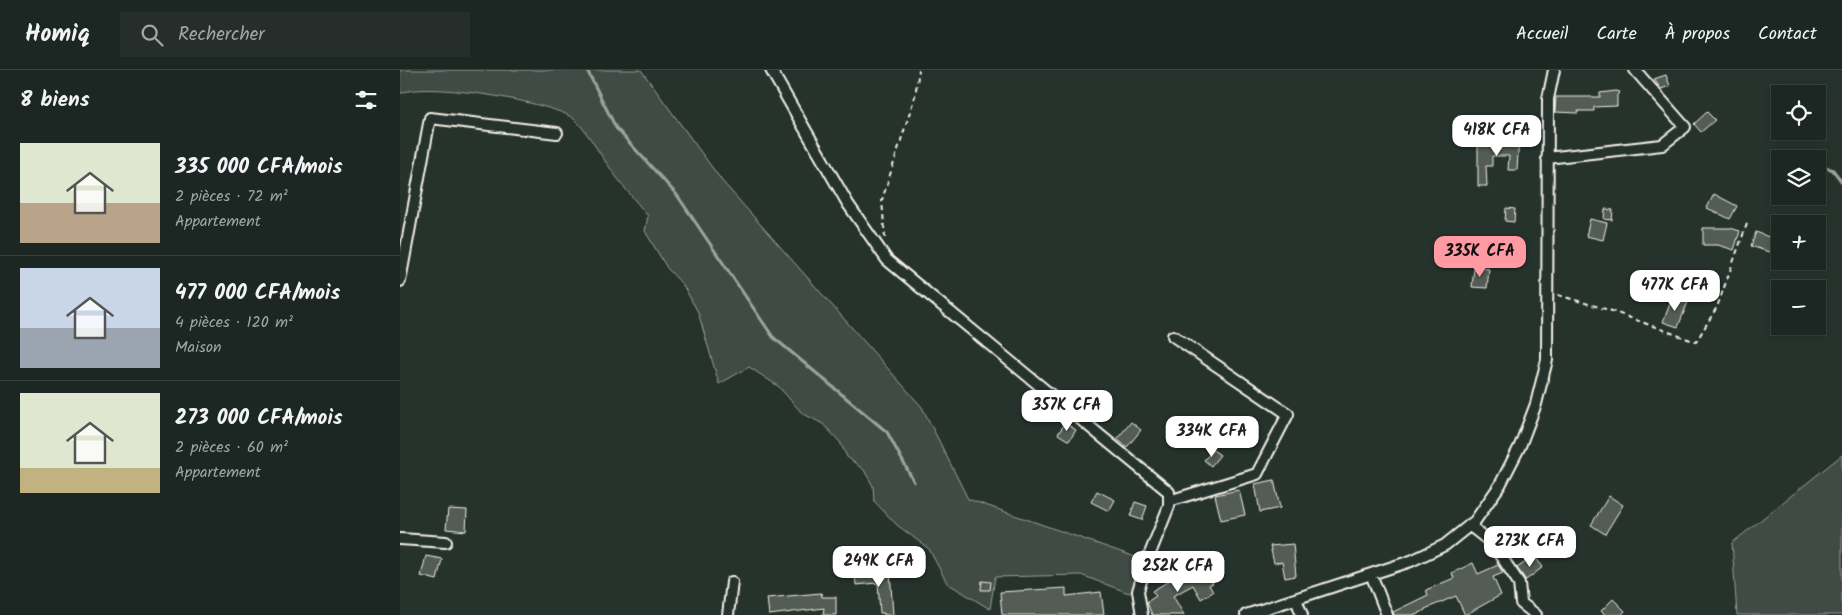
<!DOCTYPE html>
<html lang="fr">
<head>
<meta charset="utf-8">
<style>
	body { margin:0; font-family:Kalam,sans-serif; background:#252e2a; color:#f1f3f6; height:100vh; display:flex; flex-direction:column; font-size:19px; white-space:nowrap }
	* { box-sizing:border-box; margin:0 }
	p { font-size:16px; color:#a0a5a5 }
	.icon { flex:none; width:28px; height:28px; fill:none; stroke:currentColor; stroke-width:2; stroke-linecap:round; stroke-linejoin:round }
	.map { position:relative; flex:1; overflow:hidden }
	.panel { display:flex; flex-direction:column; background:#1c2622; width:400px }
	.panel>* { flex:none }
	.buttons { position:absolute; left:1371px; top:15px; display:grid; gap:10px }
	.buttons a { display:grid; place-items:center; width:55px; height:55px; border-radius:0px; background:#1c2622; box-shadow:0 2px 8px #0003,0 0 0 1px #3a4340; font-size:25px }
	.price { position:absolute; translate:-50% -42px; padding:0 11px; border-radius:10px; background:#fff; color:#222; font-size:16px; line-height:32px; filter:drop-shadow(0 1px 2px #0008) }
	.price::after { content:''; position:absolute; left:50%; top:30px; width:15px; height:11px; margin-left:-8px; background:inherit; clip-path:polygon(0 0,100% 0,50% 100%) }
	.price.on { background:#ff9aa2; color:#111 }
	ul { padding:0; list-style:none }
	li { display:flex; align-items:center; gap:15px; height:125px; padding:0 20px }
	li+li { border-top:1px solid #3a4340 }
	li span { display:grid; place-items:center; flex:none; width:140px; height:100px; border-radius:0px; color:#555 }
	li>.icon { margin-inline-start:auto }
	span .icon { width:60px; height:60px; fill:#fffc; stroke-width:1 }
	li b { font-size:21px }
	h2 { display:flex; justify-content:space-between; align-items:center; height:60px; padding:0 20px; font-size:21px }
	header { display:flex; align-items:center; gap:30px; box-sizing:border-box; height:70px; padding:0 25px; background:#1c2622; border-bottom:1px solid #3a4340 }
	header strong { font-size:24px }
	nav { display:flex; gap:28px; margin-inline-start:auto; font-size:18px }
	.search { width:350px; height:45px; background:#252e2a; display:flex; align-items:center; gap:12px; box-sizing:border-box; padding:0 18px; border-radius:0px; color:#a0a5a5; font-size:19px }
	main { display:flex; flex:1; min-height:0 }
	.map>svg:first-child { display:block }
	.green { fill:#414b45; stroke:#9a9e96 }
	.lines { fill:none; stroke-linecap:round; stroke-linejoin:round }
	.stream { stroke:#9fa39b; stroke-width:3 }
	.building { fill:#525c55; stroke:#f4f1e8 }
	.minor-casing { stroke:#f4f1e8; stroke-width:14 }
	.path { stroke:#f4f1e8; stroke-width:2; stroke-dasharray:5 4; stroke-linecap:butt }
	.minor { stroke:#26332d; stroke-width:10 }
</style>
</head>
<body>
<header>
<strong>Homiq</strong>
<div class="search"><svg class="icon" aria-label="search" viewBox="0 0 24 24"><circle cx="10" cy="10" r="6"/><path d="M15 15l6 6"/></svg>Rechercher</div>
<nav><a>Accueil</a><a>Carte</a><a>À propos</a><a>Contact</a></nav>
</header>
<main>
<section class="panel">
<h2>8 biens<svg class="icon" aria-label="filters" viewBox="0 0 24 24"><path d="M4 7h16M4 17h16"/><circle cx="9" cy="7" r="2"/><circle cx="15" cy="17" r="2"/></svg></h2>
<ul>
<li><span style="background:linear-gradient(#dfe7d0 60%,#b9a48a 0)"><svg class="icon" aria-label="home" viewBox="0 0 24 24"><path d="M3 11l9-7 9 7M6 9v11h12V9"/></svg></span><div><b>335 000 CFA/mois</b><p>2 pièces · 72 m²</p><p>Appartement</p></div></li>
<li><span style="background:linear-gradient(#c9d6e8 60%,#9aa5b1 0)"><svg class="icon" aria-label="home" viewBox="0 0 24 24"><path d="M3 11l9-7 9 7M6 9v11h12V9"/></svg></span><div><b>477 000 CFA/mois</b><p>4 pièces · 120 m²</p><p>Maison</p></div></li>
<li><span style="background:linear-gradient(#dfe7d0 75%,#c2b280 0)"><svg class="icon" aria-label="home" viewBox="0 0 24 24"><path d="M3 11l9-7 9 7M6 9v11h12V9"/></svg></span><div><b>273 000 CFA/mois</b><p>2 pièces · 60 m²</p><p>Appartement</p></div></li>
</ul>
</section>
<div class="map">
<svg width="1442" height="545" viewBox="0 0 1442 545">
	<rect width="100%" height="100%" fill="#26332d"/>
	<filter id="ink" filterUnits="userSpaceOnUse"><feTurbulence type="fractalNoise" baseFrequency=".02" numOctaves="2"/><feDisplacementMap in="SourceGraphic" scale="10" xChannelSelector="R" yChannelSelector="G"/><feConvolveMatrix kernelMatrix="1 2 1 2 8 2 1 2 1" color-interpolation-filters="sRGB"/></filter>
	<g filter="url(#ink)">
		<path class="green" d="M0 0H241L322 111 522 337 568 429 747 491 759 505 729 523 681 505 595 507 590 539 547 513 529 479 497 455 474 431 473 416 464 400 447 387 440 372 423 354 402 343 378 316 349 297 319 314 298 242 283 215 267 198 245 161 248 146C234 129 220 113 208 95 197 80 187 61 174 49 154 32 21 10 0 24Z
			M1442 385V545H1337L1332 473Z"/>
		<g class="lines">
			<path class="stream" d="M187 0 216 58 277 125 373 267 487 362 514 412
				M1418 94 1433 100 1442 112"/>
		</g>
		<path class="building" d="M1266 5 1270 16 1261 19 1254 9Z
			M1216 21 1220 22 1217 25V36L1194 37V41H1178V43L1155 42 1156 27H1200V23Z
			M1307 42 1315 50 1301 62 1294 54Z
			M1119 67 1117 100H1108L1109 86H1092V96H1086L1087 116H1078V76H1104V68Z
			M1314 124 1337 136 1330 149 1307 138Z
			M1106 138 1115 139 1114 152 1105 151Z
			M1205 139 1213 140 1212 150 1204 149Z
			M1190 149 1207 153 1203 170 1186 166Z
			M1303 158H1330L1340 161 1334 180 1318 175H1303Z
			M1356 162 1374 169 1369 182 1351 176Z
			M1074 198 1089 199 1087 218 1072 217Z
			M1273 226 1288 232 1278 257 1263 252Z
			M731 352 741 360 727 377 717 369Z
			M665 353 676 360 669 371 658 364Z
			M813 380 820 385 811 396 804 390Z
			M874 410 880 438 860 442 855 414Z
			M839 420 845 445 821 450 815 425Z
			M697 421 715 430 709 441 691 432Z
			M1209 426 1223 435 1205 464 1191 455Z
			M735 432 747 436 742 450 730 446Z
			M48 439 67 440 66 461 46 459Z
			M893 474 896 506 885 508 882 492 874 493 870 476Z
			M26 486 42 489 37 510 21 506Z
			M1134 486 1143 497 1126 510 1117 498Z
			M1073 493 1078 504 1098 495 1103 503 1093 507 1101 525 1065 545 1056 526 1025 539V540L1016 545H994L993 542 1028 525 1026 520 1054 508 1052 503Z
			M490 500 493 545H484V543H480L478 513 456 515 455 502Z
			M786 501 790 509 809 502 813 513 809 515 813 522 801 529 793 515 773 526 784 545H752L747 532 756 526 752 521Z
			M582 511 591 512 590 520H581Z
			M666 518V526L701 522 704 545H602L600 522Z
			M421 523 422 527H436V545H423L424 538 369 545 367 528Z
			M1213 529 1225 541 1221 545H1206L1201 541Z"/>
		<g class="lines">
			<defs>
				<path id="minor" d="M371 0 448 134 487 190 769 422V436L747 491 738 521 742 545
					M1147 88 1262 75 1285 57 1235 0
					M0 211 30 48 157 63
					M769 431 857 404 888 344 773 266
					M1069 455 1092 473 1119 513 1121 533 1136 545
					M0 469 46 472
					M971 504 987 545
					M896 529 902 545
					M328 545 332 512
					M846 545 1011 491 1045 475 1075 451 1100 415 1120 376 1136 334 1147 290 1148 29 1154 0"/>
			</defs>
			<use href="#minor" class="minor-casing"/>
			<path class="path" d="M485 168 482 130 515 26 519 0
				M1158 225 1209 240 1296 272 1317 237 1348 151"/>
			<use href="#minor" class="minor"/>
		</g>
	</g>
</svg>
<div class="buttons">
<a><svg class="icon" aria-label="locate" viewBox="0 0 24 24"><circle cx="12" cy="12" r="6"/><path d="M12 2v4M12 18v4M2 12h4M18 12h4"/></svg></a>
<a><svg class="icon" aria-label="layers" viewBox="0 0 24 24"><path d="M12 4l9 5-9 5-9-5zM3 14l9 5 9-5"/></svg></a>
<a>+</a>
<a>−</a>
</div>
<b class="price" style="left:1097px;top:87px">418K CFA</b>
<b class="price on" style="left:1080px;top:208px">335K CFA</b>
<b class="price" style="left:1275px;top:242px">477K CFA</b>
<b class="price" style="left:667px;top:362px">357K CFA</b>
<b class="price" style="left:812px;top:388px">334K CFA</b>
<b class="price" style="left:1130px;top:498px">273K CFA</b>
<b class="price" style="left:479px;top:518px">249K CFA</b>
<b class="price" style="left:778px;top:523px">252K CFA</b>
</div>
</main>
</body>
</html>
